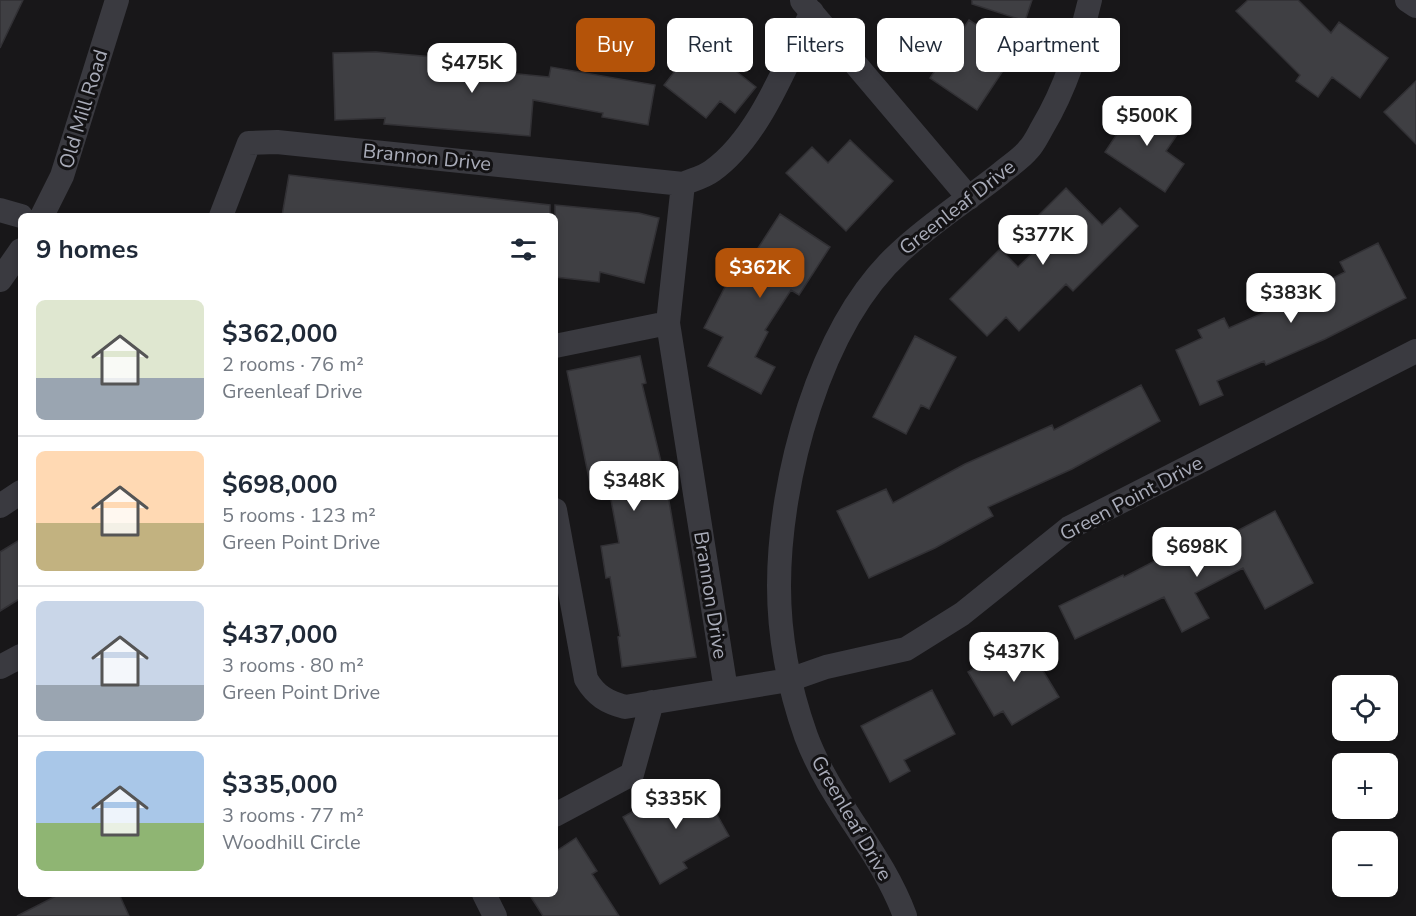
<!DOCTYPE html>
<html lang="en">
<head>
<meta charset="utf-8">
<style>
	body { margin:0; font-family:"Nunito Sans",sans-serif; background:#f2f2f3; color:#1f2937; height:100vh; display:flex; flex-direction:column; font-size:22px; white-space:nowrap }
	* { box-sizing:border-box; margin:0 }
	p { font-size:20px; color:#747a83 }
	.icon { flex:none; width:33px; height:33px; fill:none; stroke:currentColor; stroke-width:2; stroke-linecap:round; stroke-linejoin:round }
	.map { position:relative; flex:1; overflow:hidden }
	.drawer { position:absolute; left:18px; top:213px; width:540px; height:684px; display:flex; flex-direction:column; background:#fff; border-radius:9px; box-shadow:0 3px 9px #0003 }
	.drawer>* { flex:none }
	.top-card { position:absolute; left:576px; top:18px; width:570px; height:54px; display:flex; gap:12px }
	.fabs { position:absolute; left:1332px; top:675px; display:grid; gap:12px }
	.fabs a { display:grid; place-items:center; width:66px; height:66px; border-radius:9px; background:#fff; box-shadow:0 3px 9px #0003; font-size:30px }
	.price { position:absolute; translate:-50% -51px; padding:0 14px; border-radius:12px; background:#fff; color:#222; font-size:20px; line-height:39px; filter:drop-shadow(0 2px 3px #0008) }
	.price::after { content:''; position:absolute; left:50%; top:36px; width:18px; height:14px; margin-left:-9px; background:inherit; clip-path:polygon(0 0,100% 0,50% 100%) }
	.price.selected { background:#b45309; color:#fff }
	ul { padding:0; list-style:none }
	li { display:flex; align-items:center; gap:18px; height:150px; padding:0 18px }
	li+li { border-top:2px solid #e0e1e3 }
	li span { display:grid; place-items:center; flex:none; width:168px; height:120px; border-radius:9px; color:#555 }
	li>.icon { margin-inline-start:auto }
	span .icon { width:72px; height:72px; fill:#fffc; stroke-width:1 }
	li b { font-size:26px }
	h2 { display:flex; justify-content:space-between; align-items:center; height:72px; padding:0 18px; font-size:26px }
	.tag { padding:0 21px; border-radius:9px; background:#fff; box-shadow:0 3px 9px #0003; font-size:21px; line-height:54px }
	.tag.selected { background:#b45309; color:#fff }
	.map>svg:first-child { display:block }
	.building { fill:#3f3f43; stroke:#323135; stroke-width:1.5 }
	.lines { fill:none; stroke-linecap:round; stroke-linejoin:round }
	.minor { stroke:#3a3a40; stroke-width:24 }
	.labels { text-anchor:middle; stroke-width:6; stroke-linejoin:round; paint-order:stroke }
	.street-label { font-size:20px; fill:#a9acb9; stroke:#131214 }
</style>
</head>
<body>
<div class="map">
<svg width="1416" height="916" viewBox="0 0 1416 916">
	<rect width="100%" height="100%" fill="#181719"/>
	<path class="building" d="M0 0H23L0 48Z
		M972 0H1032L1025 21 972 4Z
		M1248 0H1298L1331 33 1339 22 1388 58 1360 98 1332 77 1318 97 1296 81 1300 75 1236 11Z
		M969 20 1016 51 977 110 930 78Z
		M708 49 756 87 735 113 720 101 706 118 664 85 686 57 695 64Z
		M376 52 434 57V60L490 68 489 71 549 77 551 67 655 85 648 125 602 117 603 113 533 100 530 136 384 124 385 118 335 120 333 53Z
		M1416 81V144L1384 112Z
		M1139 101 1181 129 1166 151 1184 164 1165 192 1105 152Z
		M850 140 893 181 846 231 786 173 812 147 828 163Z
		M289 175 550 205V216H282Z
		M1066 188 1102 225 1120 208 1138 226 1073 291 1066 284 1019 331 1006 317 987 336 950 299 1000 249 1018 267 1051 235 1035 219Z
		M555 205 639 213 659 218 644 283 600 272 599 282 555 277Z
		M780 214 830 247 799 295 791 290 765 330 768 332 755 357 775 367 761 394 708 366 723 337 704 328 729 279 721 274 735 253 749 262Z
		M1378 243 1406 298 1325 339 1266 365 1264 361 1217 381 1223 395 1200 405 1176 350 1202 338 1198 330 1224 318 1229 328 1333 282 1331 279 1345 272 1340 262Z
		M915 336 956 357 929 409 921 405 906 434 873 417Z
		M640 356 646 383 642 384 665 478 696 657 622 667 618 637 620 636 610 577 606 578 601 546 619 543 609 489 592 493 567 371Z
		M1141 385 1160 421 1072 469 988 507 993 516 935 548 869 578 837 511 886 489 893 503 965 464 1052 425 1054 430Z
		M1275 511 1313 583 1265 609 1243 568 1195 593 1209 618 1182 632 1164 597 1075 639 1059 606 1123 575 1124 577 1205 535 1210 545Z
		M21 539V598L0 611V552Z
		M1023 638 1059 697 1012 725 1003 711 994 716 968 672Z
		M932 690 955 734 904 760 910 771 890 782 861 726Z
		M698 781 729 836 683 862 687 868 660 884 623 817 653 800 656 805Z
		M576 838 597 871 592 874 619 916H543L529 894H555V852Z
		M60 894H119L129 916H17Z"/>
	<g class="lines">
		<path class="minor" d="M1407 0 1416 6
			M802 1 969 198
			M683 184 668 323 726 690
			M0 210 21 216
			M42 216 62 176 117 0
			M221 216 249 143 277 142 683 184C692 180 704 177 712 171 760 137 786 63 812 12
			M0 280 21 250
			M555 346 668 323
			M0 506 21 492
			M555 510 586 679C596 696 607 702 625 707L789 680 826 667 906 649 962 614 1069 528 1416 351
			M0 667 21 656
			M555 815 632 774 652 702
			M484 894 495 916
			M905 916C881 851 830 801 806 736 789 688 779 638 779 586 779 480 819 326 900 252 931 223 967 200 1000 174 1009 166 1021 159 1028 150 1034 144 1038 135 1042 128 1066 88 1079 45 1090 0"/>
	</g>
	<g class="labels">
		<g class="street-label">
			<text transform="translate(83 109) rotate(-73)" y="7">Old Mill Road</text>
			<text transform="translate(427 157) rotate(6)" y="7">Brannon Drive</text>
			<text transform="translate(957 207) rotate(-38)" y="7">Greenleaf Drive</text>
			<text transform="translate(1131 498) rotate(-28)" y="7">Green Point Drive</text>
			<text transform="translate(711 595) rotate(81)" y="7">Brannon Drive</text>
			<text transform="translate(852 818) rotate(60)" y="7">Greenleaf Drive</text>
		</g>
	</g>
</svg>
<div class="fabs">
<a><svg class="icon" aria-label="locate" viewBox="0 0 24 24"><circle cx="12" cy="12" r="6"/><path d="M12 2v4M12 18v4M2 12h4M18 12h4"/></svg></a>
<a>+</a>
<a>−</a>
</div>
<b class="price" style="left:472px;top:94px">$475K</b>
<b class="price" style="left:1147px;top:147px">$500K</b>
<b class="price" style="left:1043px;top:266px">$377K</b>
<b class="price selected" style="left:760px;top:299px">$362K</b>
<b class="price" style="left:1291px;top:324px">$383K</b>
<b class="price" style="left:634px;top:512px">$348K</b>
<b class="price" style="left:1197px;top:578px">$698K</b>
<b class="price" style="left:1014px;top:683px">$437K</b>
<b class="price" style="left:676px;top:830px">$335K</b>
<div class="top-card">
<a class="tag selected">Buy</a>
<a class="tag">Rent</a>
<a class="tag">Filters</a>
<a class="tag">New</a>
<a class="tag">Apartment</a>
</div>
<section class="drawer">
<h2>9 homes<svg class="icon" aria-label="filters" viewBox="0 0 24 24"><path d="M4 7h16M4 17h16"/><circle cx="9" cy="7" r="2"/><circle cx="15" cy="17" r="2"/></svg></h2>
<ul>
<li><span style="background:linear-gradient(#dfe7d0 65%,#9aa5b1 0)"><svg class="icon" aria-label="home" viewBox="0 0 24 24"><path d="M3 11l9-7 9 7M6 9v11h12V9"/></svg></span><div><b>$362,000</b><p>2 rooms · 76 m²</p><p>Greenleaf Drive</p></div></li>
<li><span style="background:linear-gradient(#ffd9b3 60%,#c2b280 0)"><svg class="icon" aria-label="home" viewBox="0 0 24 24"><path d="M3 11l9-7 9 7M6 9v11h12V9"/></svg></span><div><b>$698,000</b><p>5 rooms · 123 m²</p><p>Green Point Drive</p></div></li>
<li><span style="background:linear-gradient(#c9d6e8 70%,#9aa5b1 0)"><svg class="icon" aria-label="home" viewBox="0 0 24 24"><path d="M3 11l9-7 9 7M6 9v11h12V9"/></svg></span><div><b>$437,000</b><p>3 rooms · 80 m²</p><p>Green Point Drive</p></div></li>
<li><span style="background:linear-gradient(#a9c7e8 60%,#8fb573 0)"><svg class="icon" aria-label="home" viewBox="0 0 24 24"><path d="M3 11l9-7 9 7M6 9v11h12V9"/></svg></span><div><b>$335,000</b><p>3 rooms · 77 m²</p><p>Woodhill Circle</p></div></li>
</ul>
</section>
</div>
</body>
</html>
